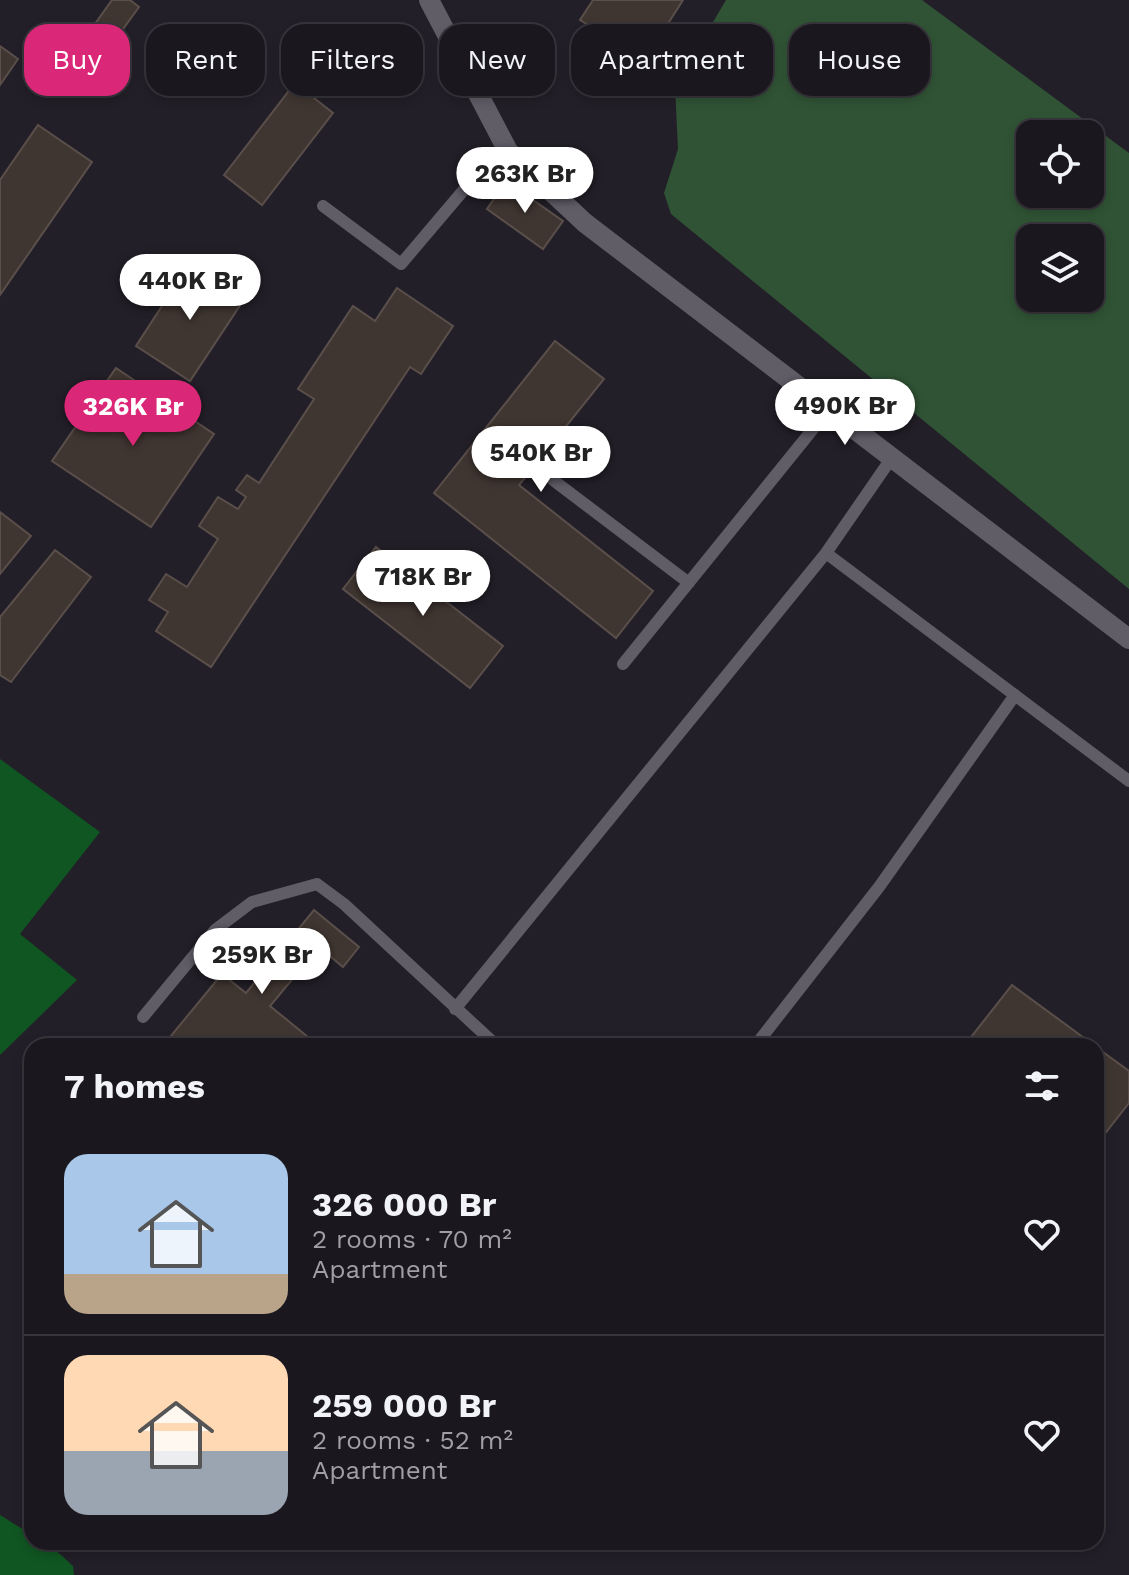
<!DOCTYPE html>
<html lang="en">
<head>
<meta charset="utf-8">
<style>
	body { margin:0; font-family:"Work Sans",sans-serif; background:#27242b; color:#f1f3f6; height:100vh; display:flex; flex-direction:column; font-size:30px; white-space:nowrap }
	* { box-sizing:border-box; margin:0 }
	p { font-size:26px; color:#9f9fa4 }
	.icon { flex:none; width:44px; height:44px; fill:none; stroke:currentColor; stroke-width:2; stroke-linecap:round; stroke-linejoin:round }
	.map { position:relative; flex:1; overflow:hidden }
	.sheet { position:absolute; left:24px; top:1038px; width:1080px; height:512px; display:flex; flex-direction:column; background:#1a171e; border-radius:24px; box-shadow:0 4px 12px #0003,0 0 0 2px #38363c }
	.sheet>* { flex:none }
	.guide { position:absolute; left:24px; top:24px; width:1082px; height:72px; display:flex; gap:16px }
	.tools { position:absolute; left:1016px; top:120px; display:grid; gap:16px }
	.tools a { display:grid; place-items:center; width:88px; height:88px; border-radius:16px; background:#1a171e; box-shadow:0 4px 12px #0003,0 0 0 2px #38363c; font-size:40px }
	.price { position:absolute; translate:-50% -68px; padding:0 18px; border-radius:28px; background:#fff; color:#222; font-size:26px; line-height:52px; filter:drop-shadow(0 2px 4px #0008) }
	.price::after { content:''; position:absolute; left:50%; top:48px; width:24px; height:18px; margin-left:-12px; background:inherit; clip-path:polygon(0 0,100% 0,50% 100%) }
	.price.active { background:#db2777; color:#fff }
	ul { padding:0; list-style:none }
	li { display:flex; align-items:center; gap:24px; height:200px; padding:0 40px }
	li+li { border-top:2px solid #38363c }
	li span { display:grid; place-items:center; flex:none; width:224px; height:160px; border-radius:24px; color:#555 }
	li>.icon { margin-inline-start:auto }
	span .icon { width:96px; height:96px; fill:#fffc; stroke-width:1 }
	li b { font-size:34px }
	h2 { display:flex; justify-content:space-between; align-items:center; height:96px; padding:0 40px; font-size:34px }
	.chip { padding:0 28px; border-radius:24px; background:#1a171e; box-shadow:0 4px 12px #0003,0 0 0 2px #38363c; font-size:28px; line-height:72px }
	.chip.active { background:#db2777; color:#fff }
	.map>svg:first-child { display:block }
	.green { fill:#305335; fill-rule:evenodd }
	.forest { fill:#105622 }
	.building { fill:#403631; stroke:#5a4f4a; stroke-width:2 }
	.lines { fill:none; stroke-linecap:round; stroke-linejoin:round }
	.service { stroke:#615d67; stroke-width:12 }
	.minor { stroke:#615d67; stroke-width:20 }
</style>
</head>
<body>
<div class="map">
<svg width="1129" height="1575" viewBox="0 0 1129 1575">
	<rect width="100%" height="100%" fill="#231f28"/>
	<path class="green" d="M726 0H922L1129 153V589L671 214 664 193 678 149 675 87ZM1030 134H1090V194H1030ZM1030 238H1090V298H1030Z"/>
	<path class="forest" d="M0 759 100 832 20 934 77 980 0 1055Z
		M0 1515 32 1535V1542C49 1542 61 1555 73 1566L74 1575H0Z"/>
	<path class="building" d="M112 0H130L139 7 113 43 92 28Z
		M593 0H683L645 60 580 20Z
		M0 46 18 59 0 85Z
		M295 83 333 113 262 205 224 175Z
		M38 125 92 162 0 295V180Z
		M506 181 563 221 543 249 487 209Z
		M190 263 245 298 190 381 136 346Z
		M397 288 453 326 421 374 410 367 211 667 156 631 168 612 149 600 166 574 187 587 218 539 199 526 218 497 238 509 246 497 236 490 247 475 259 483 314 399 298 389 353 306 375 321Z
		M555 341 604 379 519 485 653 591 616 638 434 493Z
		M116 368 214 434 151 527 52 461Z
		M0 512 31 536 0 574Z
		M376 547 503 646 470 688 343 589Z
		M55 550 91 577 11 682 0 675V617Z
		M314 910 359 947 343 967 319 947 270 1006 319 1046H182L170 1037 222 974 246 993Z
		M1012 985 1095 1046H964Z
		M1096 1047 1129 1071V1103L1096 1145Z"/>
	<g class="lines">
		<path class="service" d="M323 206 401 264 479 172 508 151
			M553 480 689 583
			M826 553 1129 781
			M623 664 830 408
			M455 1009 826 553 893 456
			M143 1017 215 930 252 902 317 884 344 904 497 1046
			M755 1046 879 887 1015 695"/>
		<path class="minor" d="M429 0 508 151 585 223 1129 639"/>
	</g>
</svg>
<div class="tools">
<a><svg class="icon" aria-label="locate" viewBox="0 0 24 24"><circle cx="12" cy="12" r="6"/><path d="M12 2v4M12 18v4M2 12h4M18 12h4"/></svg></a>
<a><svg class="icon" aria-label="layers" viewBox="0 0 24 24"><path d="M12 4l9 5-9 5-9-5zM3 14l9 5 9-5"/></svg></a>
</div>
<b class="price" style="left:525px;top:215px">263K Br</b>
<b class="price" style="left:190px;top:322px">440K Br</b>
<b class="price" style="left:845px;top:447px">490K Br</b>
<b class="price active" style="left:133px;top:448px">326K Br</b>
<b class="price" style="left:541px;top:494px">540K Br</b>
<b class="price" style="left:423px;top:618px">718K Br</b>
<b class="price" style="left:262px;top:996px">259K Br</b>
<div class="guide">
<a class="chip active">Buy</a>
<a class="chip">Rent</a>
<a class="chip">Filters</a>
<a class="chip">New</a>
<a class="chip">Apartment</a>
<a class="chip">House</a>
</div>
<section class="sheet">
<h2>7 homes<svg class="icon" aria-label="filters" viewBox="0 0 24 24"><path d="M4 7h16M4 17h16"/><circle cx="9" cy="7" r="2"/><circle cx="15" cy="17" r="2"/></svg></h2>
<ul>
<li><span style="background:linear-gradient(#a9c7e8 75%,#b9a48a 0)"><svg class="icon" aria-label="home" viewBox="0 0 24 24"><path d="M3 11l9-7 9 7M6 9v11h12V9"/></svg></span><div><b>326 000 Br</b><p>2 rooms · 70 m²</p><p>Apartment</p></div><svg class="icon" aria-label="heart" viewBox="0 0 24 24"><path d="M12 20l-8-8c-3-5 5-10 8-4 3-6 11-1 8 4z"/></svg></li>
<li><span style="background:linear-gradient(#ffd9b3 60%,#9aa5b1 0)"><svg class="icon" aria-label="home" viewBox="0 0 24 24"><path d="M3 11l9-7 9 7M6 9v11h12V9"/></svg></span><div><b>259 000 Br</b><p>2 rooms · 52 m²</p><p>Apartment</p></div><svg class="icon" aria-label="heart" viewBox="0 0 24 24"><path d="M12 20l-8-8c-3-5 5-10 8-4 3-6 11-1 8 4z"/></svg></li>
</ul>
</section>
</div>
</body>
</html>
